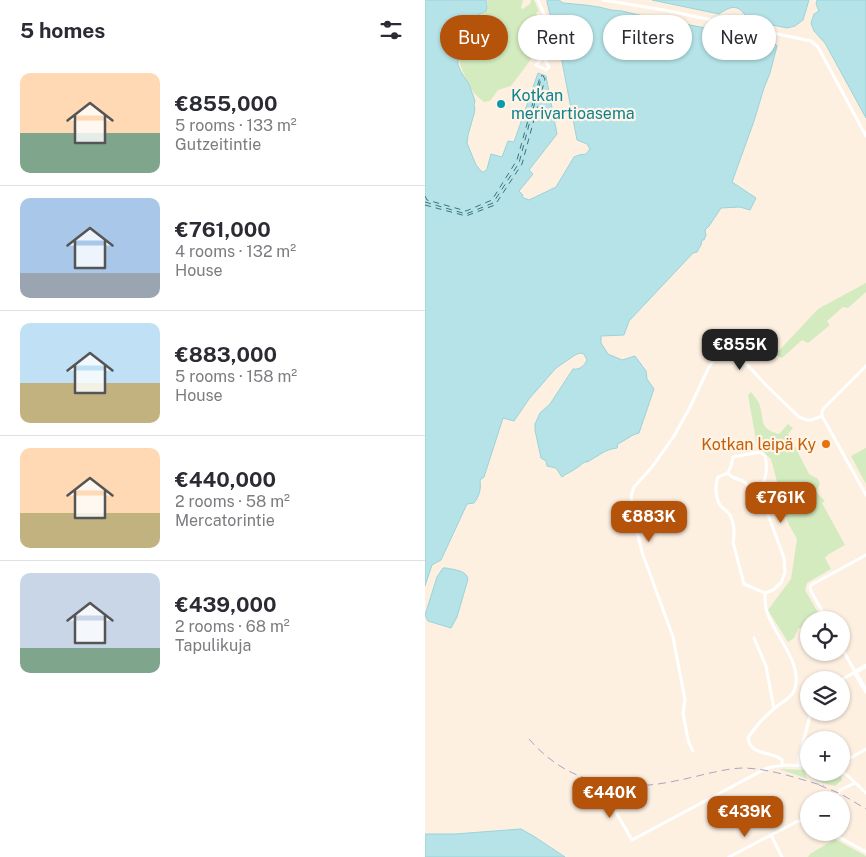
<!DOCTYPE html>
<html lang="en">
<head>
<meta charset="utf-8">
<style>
	body { margin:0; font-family:"Public Sans",sans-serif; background:#f7f7f7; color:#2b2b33; height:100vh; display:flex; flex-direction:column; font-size:19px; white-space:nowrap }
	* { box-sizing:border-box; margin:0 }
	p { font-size:16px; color:#7c7c81 }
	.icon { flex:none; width:28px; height:28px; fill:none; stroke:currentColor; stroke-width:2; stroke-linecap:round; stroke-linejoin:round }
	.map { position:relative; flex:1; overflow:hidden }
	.side { display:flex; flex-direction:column; background:#fff; width:425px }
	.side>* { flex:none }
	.top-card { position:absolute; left:15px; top:15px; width:350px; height:45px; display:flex; gap:10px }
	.controls { position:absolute; left:375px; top:611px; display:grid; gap:10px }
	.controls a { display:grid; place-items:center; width:50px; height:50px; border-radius:50%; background:#fff; box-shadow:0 1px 4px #0004; font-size:25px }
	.price { position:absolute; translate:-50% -42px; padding:0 11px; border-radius:10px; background:#b45309; color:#fff; font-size:16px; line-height:32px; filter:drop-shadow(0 1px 2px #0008) }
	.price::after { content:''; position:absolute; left:50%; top:30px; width:15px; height:11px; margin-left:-8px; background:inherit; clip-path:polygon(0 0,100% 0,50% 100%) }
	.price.selected { background:#222; color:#fff }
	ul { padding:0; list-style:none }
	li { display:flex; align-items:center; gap:15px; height:125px; padding:0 20px }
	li+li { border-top:1px solid #e1e1e2 }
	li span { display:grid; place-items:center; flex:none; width:140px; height:100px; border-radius:10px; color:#555 }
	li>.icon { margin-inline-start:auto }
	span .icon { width:60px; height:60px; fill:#fffc; stroke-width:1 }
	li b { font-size:21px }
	h2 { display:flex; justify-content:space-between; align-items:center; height:60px; padding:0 20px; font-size:21px }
	.tag { padding:0 18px; border-radius:22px; background:#fff; box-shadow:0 1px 4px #0004; font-size:18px; line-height:45px }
	.tag.selected { background:#b45309; color:#fff }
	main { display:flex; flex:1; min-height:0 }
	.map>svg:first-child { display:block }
	.green { fill:#d3ebbf }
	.water { fill:#b5e3e7; stroke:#9bd3d9 }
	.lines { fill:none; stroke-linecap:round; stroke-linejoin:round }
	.ferry { stroke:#3a747b; stroke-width:1; stroke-dasharray:6 5; stroke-linecap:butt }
	.minor { stroke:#fff; stroke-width:3 }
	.secondary { stroke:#fff; stroke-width:4.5 }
	.rail { stroke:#b2a0c6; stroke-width:1; stroke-dasharray:8 5; stroke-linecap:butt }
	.culture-dot { fill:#0f9aa8; stroke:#fff4e8; stroke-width:2 }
	.food-dot { fill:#e8710a; stroke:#fff4e8; stroke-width:2 }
	.labels { text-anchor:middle; stroke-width:4.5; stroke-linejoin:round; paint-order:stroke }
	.culture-label { font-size:16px; fill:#0d838f; stroke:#fff4e8; text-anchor:start }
	.food-label { font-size:16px; fill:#c56008; stroke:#fff4e8; text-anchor:end }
</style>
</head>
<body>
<main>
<section class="side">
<h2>5 homes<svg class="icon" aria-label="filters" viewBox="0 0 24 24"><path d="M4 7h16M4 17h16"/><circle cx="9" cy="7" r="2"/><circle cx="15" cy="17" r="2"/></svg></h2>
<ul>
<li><span style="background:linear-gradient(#ffd9b3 60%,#7fa58c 0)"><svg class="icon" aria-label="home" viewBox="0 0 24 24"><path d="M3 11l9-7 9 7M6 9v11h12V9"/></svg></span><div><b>€855,000</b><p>5 rooms · 133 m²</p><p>Gutzeitintie</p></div></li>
<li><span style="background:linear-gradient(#a9c7e8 75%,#9aa5b1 0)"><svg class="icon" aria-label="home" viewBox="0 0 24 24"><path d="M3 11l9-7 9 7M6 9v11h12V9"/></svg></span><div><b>€761,000</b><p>4 rooms · 132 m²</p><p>House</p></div></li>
<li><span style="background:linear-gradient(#bfe0f5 60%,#c2b280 0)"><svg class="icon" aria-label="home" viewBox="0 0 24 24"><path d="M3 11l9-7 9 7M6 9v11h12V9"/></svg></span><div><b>€883,000</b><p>5 rooms · 158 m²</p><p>House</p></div></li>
<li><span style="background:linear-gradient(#ffd9b3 65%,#c2b280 0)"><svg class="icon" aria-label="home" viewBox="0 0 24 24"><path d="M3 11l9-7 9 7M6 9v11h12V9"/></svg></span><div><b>€440,000</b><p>2 rooms · 58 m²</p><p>Mercatorintie</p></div></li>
<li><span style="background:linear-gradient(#c9d6e8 75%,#7fa58c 0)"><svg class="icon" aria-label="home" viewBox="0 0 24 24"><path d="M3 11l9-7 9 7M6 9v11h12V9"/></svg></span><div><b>€439,000</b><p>2 rooms · 68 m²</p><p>Tapulikuja</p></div></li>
</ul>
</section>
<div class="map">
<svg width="441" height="857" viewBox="0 0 441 857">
	<rect width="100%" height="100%" fill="#fdf0e1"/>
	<path class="green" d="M62 0H98L96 8 98 9 105 4 106 0H109L114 11 111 13 113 17 117 16C122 25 125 39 120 49L116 46 86 86 73 90 65 101 59 102C56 99 52 97 50 94 46 90 34 65 34 59 34 54 38 49 38 44 40 35 41 26 47 19 55 11 65 17 62 0Z
		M441 283V292L423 308 418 307 402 321 405 325 383 343 377 340 357 358 350 355 393 309Z
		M326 392C329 396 334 401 335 406 339 422 335 429 354 434L363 424 368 428 363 434 366 439 384 474 393 479 395 484 391 492 400 501 397 503 420 545 404 554 400 558 406 569 382 583 380 590 395 616 389 620H384V623L373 629 369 638 363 642 343 610 366 579 372 539 363 523 346 459 332 446 323 395Z
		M441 448V484L426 456Z
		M354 769 380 770 381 776 383 779Z
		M383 770H384V772L406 773 416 776 417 780 410 786C400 783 385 782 383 770Z
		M410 839 441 856V857H383L385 854Z"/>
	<path class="water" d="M0 0H61L62 7 61 11 49 17 45 24 40 28 38 46 33 57V65L36 72 44 84 50 101 49 105 50 109 49 114 43 135 42 143 51 165 57 172H59L62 169 66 154 77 157 83 141 89 142 113 73 121 76 132 134 104 170 108 174 94 191 98 195 97 197 104 200 131 187 149 157 154 155 161 154 165 149 162 144 152 140 136 56 130 44 126 18 122 2V0H134L138 3 160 5 174 7 186 10 197 11 214 15 311 34 349 43 352 46 345 73 339 88 329 121 307 182 331 198 325 210 315 207 296 208 284 226 280 230 281 235 279 240H277L276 245 272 252 268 253 204 321 199 335 176 336V343L183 354 197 360 210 356 221 371 222 379 229 389 214 433 208 435 195 443H193L192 448C181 449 173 456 164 461 163 462 161 462 160 462 156 464 154 467 150 469 146 472 142 473 137 477L131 468 122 466 121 461 116 458 110 430V424L115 413 125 404 148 369C155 370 159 366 162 360L159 354 155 353 150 355 131 368 104 399 89 421 78 418 59 477 55 480C56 489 55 495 49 503L42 504 16 560 7 565 0 586Z
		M227 0H384L378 20 370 26 362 28 323 20C315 5 308 4 294 14Z
		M392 0H441V118L400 43 389 31 386 23 389 14 394 11 391 4Z
		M18 568H21C30 570 41 570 43 579L32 617 26 628 3 621 0 615 12 577Z
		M96 829 110 837 140 857H0V834H30Z"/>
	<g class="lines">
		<path class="ferry" d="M0 196 2 200 41 211 67 200 92 160 115 77 117 75
			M0 202 41 214 68 203 94 163 117 75
			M0 205 41 216 70 205 97 164 120 79 117 74"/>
		<path class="minor" d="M113 0 122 21 124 42 121 53 111 65 121 70 124 67 119 58
			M178 0 239 10 386 41 393 47 441 136
			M397 416 441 495
			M397 416V411L399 408 441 366
			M303 473 293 477C290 485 290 497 295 505 298 509 304 512 306 517 309 524 310 535 308 542L319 584 340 593C340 600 340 606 342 612 349 635 380 665 369 691 366 697 361 700 355 704 348 709 341 716 335 722 331 727 327 732 323 738 326 757 346 750 357 760V765
			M334 496C339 481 344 472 340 456L335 452 308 457 306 466 303 473 307 477 318 481 334 496 341 509 359 558 360 573 356 583 348 590 340 593
			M402 620 386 591 385 587 386 585 441 555
			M329 638 341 666 349 709
			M416 680 430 672 416 646
			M268 751 264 743 262 735 258 713 260 700 248 637 217 552 209 520 206 496 209 487 227 467 249 436 264 409 284 367 291 357 297 352H308L314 356 342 386 374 417 382 420H386L397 416
			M374 765V758L386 712
			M416 771 417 766 418 762 441 749
			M416 771 423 776 441 793
			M178 790 207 840 340 769C354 764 369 765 384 766
			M410 800 415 790 430 783
			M405 832 441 852
			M304 857 346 835
			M357 857 346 835 373 821 384 823"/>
		<path class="secondary" d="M441 666 430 672 441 691"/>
		<path class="rail" d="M104 739C143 784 194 793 250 781 272 777 295 769 317 768 343 768 375 779 399 786
			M394 785 416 794 441 809"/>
	</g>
	<circle class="culture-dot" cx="76" cy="104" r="5"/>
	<circle class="food-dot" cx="401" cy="444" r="5"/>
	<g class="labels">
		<g class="culture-label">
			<text x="86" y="101">Kotkan<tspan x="86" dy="18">merivartioasema</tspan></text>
		</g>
		<g class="food-label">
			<text x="391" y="450">Kotkan leipä Ky</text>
		</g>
	</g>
</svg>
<div class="controls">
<a><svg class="icon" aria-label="locate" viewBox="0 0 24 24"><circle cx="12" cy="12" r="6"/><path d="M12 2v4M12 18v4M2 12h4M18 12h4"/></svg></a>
<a><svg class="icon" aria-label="layers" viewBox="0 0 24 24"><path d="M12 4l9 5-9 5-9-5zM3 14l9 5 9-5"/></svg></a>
<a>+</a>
<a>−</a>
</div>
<b class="price selected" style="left:315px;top:371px">€855K</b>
<b class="price" style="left:356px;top:524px">€761K</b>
<b class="price" style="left:224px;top:543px">€883K</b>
<b class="price" style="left:185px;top:819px">€440K</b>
<b class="price" style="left:320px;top:838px">€439K</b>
<div class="top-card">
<a class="tag selected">Buy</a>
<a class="tag">Rent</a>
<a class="tag">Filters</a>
<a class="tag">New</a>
</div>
</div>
</main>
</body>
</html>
